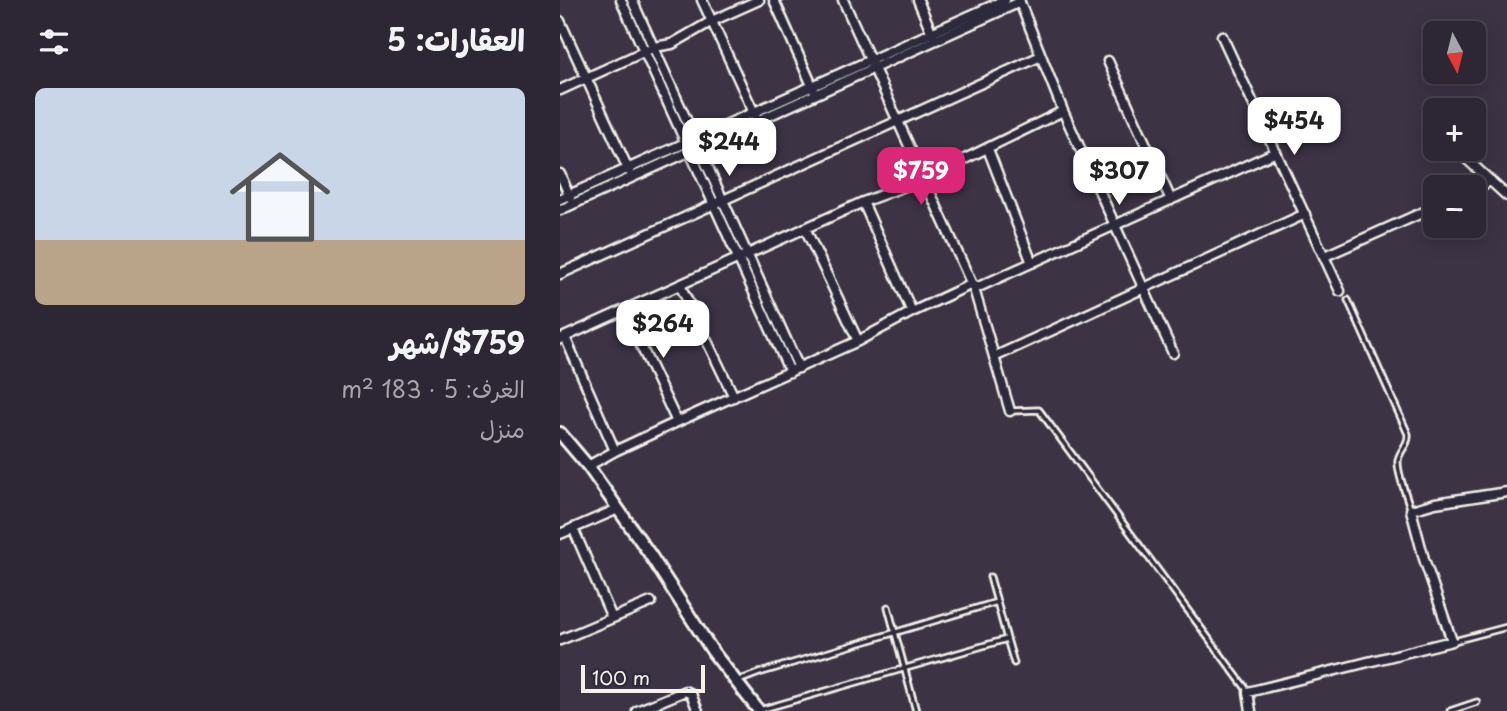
<!DOCTYPE html>
<html lang="ar">
<head>
<meta charset="utf-8">
<style>
	body { margin:0; font-family:"Playpen Sans","Playpen Sans Arabic",sans-serif; background:#352e3c; color:#f1f3f6; direction:rtl; height:100vh; display:flex; flex-direction:column; font-size:26px; white-space:nowrap }
	* { box-sizing:border-box; margin:0 }
	p { font-size:23px; color:#a7a5ac }
	.icon { flex:none; width:38px; height:38px; fill:none; stroke:currentColor; stroke-width:2; stroke-linecap:round; stroke-linejoin:round }
	.map { position:relative; flex:1; overflow:hidden; direction:ltr }
	.panel { display:flex; flex-direction:column; background:#2d2634; width:560px }
	.panel>* { flex:none }
	.needle { width:46px; rotate:173deg }
	.tools { position:absolute; left:863px; top:21px; display:grid; gap:14px }
	.tools a { display:grid; place-items:center; width:63px; height:63px; border-radius:10px; background:#2d2634; box-shadow:0 4px 18px #0003,0 0 0 2px #48434f; font-size:35px }
	.scale { position:absolute; left:21px; bottom:18px; width:124px; box-sizing:border-box; padding-left:7px; border:4px solid #f4f1e8; border-top:0; font-size:19px; line-height:24px; white-space:nowrap; color:#f4f1e8; -webkit-text-stroke:5px #2f2a3d; paint-order:stroke }
	.price { position:absolute; translate:-50% -60px; padding:0 16px; border-radius:14px; background:#fff; color:#222; font-size:23px; line-height:46px; filter:drop-shadow(0 2px 4px #0008) }
	.price::after { content:''; position:absolute; left:50%; top:42px; width:21px; height:16px; margin-left:-10px; background:inherit; clip-path:polygon(0 0,100% 0,50% 100%) }
	.price.on { background:#db2777; color:#fff }
	ul { padding:0; list-style:none }
	li { display:grid; align-content:center; gap:14px; height:371px; padding:0 35px }
	li+li { border-top:2px solid #48434f }
	li span { display:grid; place-items:center; height:217px; border-radius:10px; color:#555 }
	li>.icon { margin-inline-start:auto }
	span .icon { width:126px; height:126px; fill:#fffc; stroke-width:1 }
	li b { font-size:30px }
	h2 { display:flex; justify-content:space-between; align-items:center; height:84px; padding:0 35px; font-size:30px }
	main { display:flex; flex:1; min-height:0 }
	.map>svg:first-child { display:block }
	.lines { fill:none; stroke-linecap:round; stroke-linejoin:round }
	.lane-casing { stroke:#f4f1e8; stroke-width:9 }
	.street-casing { stroke:#f4f1e8; stroke-width:13 }
	.secondary-casing { stroke:#f4f1e8; stroke-width:16 }
	.lane { stroke:#2f2a3d; stroke-width:3.5 }
	.street { stroke:#2f2a3d; stroke-width:8 }
	.secondary { stroke:#2f2a3d; stroke-width:10 }
</style>
</head>
<body>
<main>
<div class="map">
<svg width="947" height="711" viewBox="0 0 947 711">
	<rect width="100%" height="100%" fill="#3c3345"/>
	<filter id="ink" filterUnits="userSpaceOnUse"><feTurbulence type="fractalNoise" baseFrequency=".0143" numOctaves="2"/><feDisplacementMap in="SourceGraphic" scale="14" xChannelSelector="R" yChannelSelector="G"/><feConvolveMatrix kernelMatrix="1 2 1 2 8 2 1 2 1" color-interpolation-filters="sRGB"/></filter>
	<g filter="url(#ink)">
		<g class="lines">
			<defs>
				<path id="lane" d="M788 300 848 434C849 446 839 450 838 461 837 474 847 496 850 508
					M450 411 479 410 687 690
					M430 577 437 602
					M328 607 356 711
					M447 639 454 663
					M894 641 947 627
					M178 681 199 673 437 602 447 639 200 710
					M890 711 917 702"/>
				<path id="street" d="M61 0 230 372
					M72 0 239 368
					M142 0 195 115
					M214 0 254 90
					M283 0 414 289 450 411
					M358 0 373 36
					M459 0 503 111 613 353
					M0 21 69 171
					M662 36 780 291
					M548 61 611 200
					M0 90 94 47 112 44 152 21 199 0
					M428 149 472 263
					M899 152 947 196
					M0 174 10 197
					M914 189 931 181
					M0 199 445 0
					M303 202 352 312
					M0 210 460 2
					M245 228 298 341
					M765 256 875 207
					M0 274 481 56
					M120 285 174 397
					M414 289 716 152
					M64 310 117 422
					M5 337 55 451
					M0 339 303 202 364 179 503 111
					M434 357 745 214
					M28 466 55 451 117 422 298 341 352 312 412 284
					M13 528 52 618
					M0 534 58 509
					M0 640 91 602
					M77 711 125 691 131 694 138 711
					M691 711 688 692 892 641 864 559 851 510 875 503 947 492"/>
				<path id="secondary" d="M0 433 28 466 89 553 153 652 199 711"/>
			</defs>
			<use href="#lane" class="lane-casing"/>
			<use href="#street" class="street-casing"/>
			<use href="#secondary" class="secondary-casing"/>
			<use href="#lane" class="lane"/>
			<use href="#street" class="street"/>
			<use href="#secondary" class="secondary"/>
		</g>
	</g>
</svg>
<div class="tools">
<a><svg class="needle" viewBox="-14 -14 28 28"><path d="M0-13l5 13h-10z" fill="#e53935"/><path d="M0 13l5-13h-10z" fill="#a7a5ac"/></svg></a>
<a>+</a>
<a>−</a>
</div>
<div class="scale">100 m</div>
<b class="price" style="left:734px;top:157px">$454</b>
<b class="price" style="left:169px;top:178px">$244</b>
<b class="price on" style="left:361px;top:207px">$759</b>
<b class="price" style="left:559px;top:207px">$307</b>
<b class="price" style="left:103px;top:360px">$264</b>
</div>
<section class="panel">
<h2>العقارات: 5<svg class="icon" aria-label="filters" viewBox="0 0 24 24"><path d="M4 7h16M4 17h16"/><circle cx="9" cy="7" r="2"/><circle cx="15" cy="17" r="2"/></svg></h2>
<ul>
<li><span style="background:linear-gradient(#c9d6e8 70%,#b9a48a 0)"><svg class="icon" aria-label="home" viewBox="0 0 24 24"><path d="M3 11l9-7 9 7M6 9v11h12V9"/></svg></span><div><b>$759/شهر</b><p>الغرف: 5 · 183 m²</p><p>منزل</p></div></li>
</ul>
</section>
</main>
</body>
</html>
